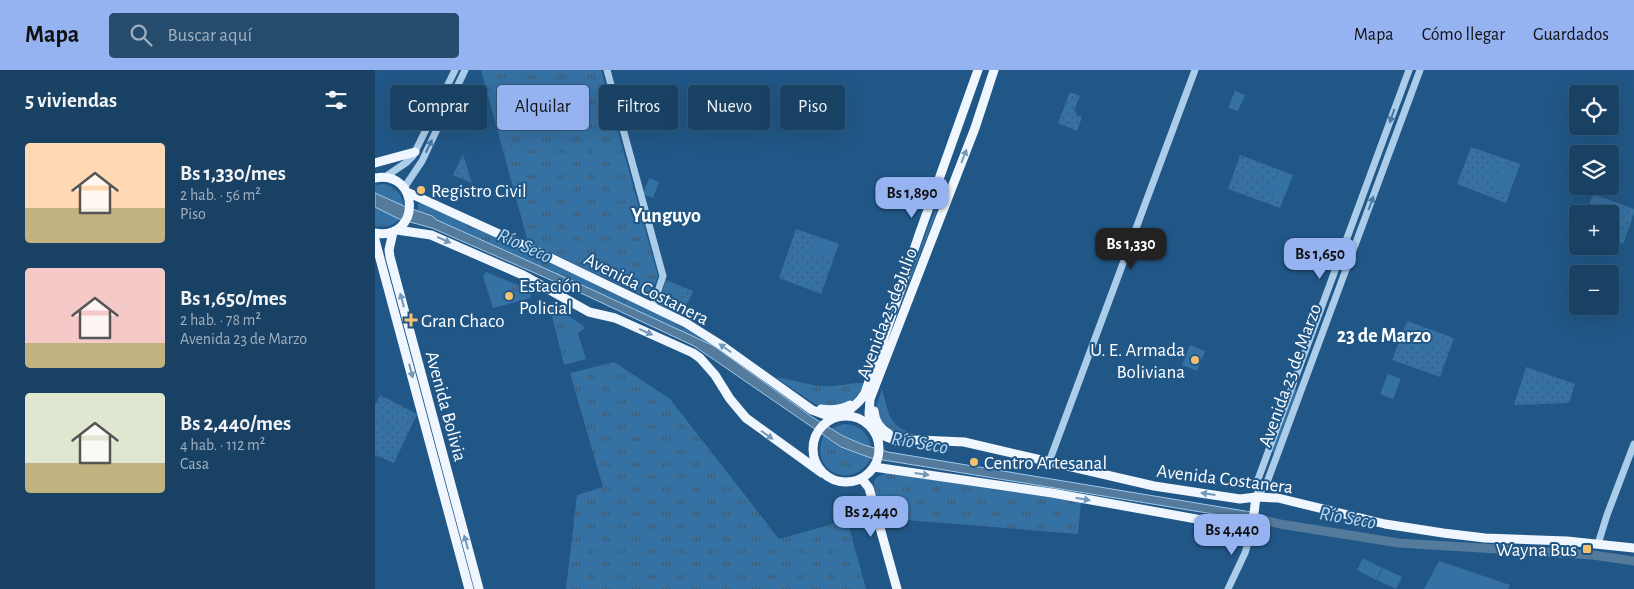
<!DOCTYPE html>
<html lang="es">
<head>
<meta charset="utf-8">
<style>
	body { margin:0; font-family:"Alegreya Sans",sans-serif; background:#264c6d; color:#f1f3f6; height:100vh; display:flex; flex-direction:column; font-size:19px; white-space:nowrap }
	* { box-sizing:border-box; margin:0 }
	p { font-size:16px; color:#9fafbf }
	.icon { flex:none; width:28px; height:28px; fill:none; stroke:currentColor; stroke-width:2; stroke-linecap:round; stroke-linejoin:round }
	.map { position:relative; flex:1; overflow:hidden }
	.drawer { display:flex; flex-direction:column; background:#194164; width:375px }
	.drawer>* { flex:none }
	.hud { position:absolute; left:15px; top:15px; width:475px; height:45px; display:flex; gap:10px }
	.fabs { position:absolute; left:1194px; top:15px; display:grid; gap:10px }
	.fabs a { display:grid; place-items:center; width:50px; height:50px; border-radius:5px; background:#194164; box-shadow:0 5px 20px #0002,0 0 0 1px #375a78; font-size:25px }
	.price { position:absolute; translate:-50% -42px; padding:0 11px; border-radius:10px; background:#95b2f1; color:#111; font-size:16px; line-height:32px; filter:drop-shadow(0 1px 2px #0008) }
	.price::after { content:''; position:absolute; left:50%; top:30px; width:15px; height:11px; margin-left:-8px; background:inherit; clip-path:polygon(0 0,100% 0,50% 100%) }
	.price.active { background:#222; color:#fff }
	ul { padding:0; list-style:none }
	li { display:flex; align-items:center; gap:15px; height:125px; padding:0 25px }
	li span { display:grid; place-items:center; flex:none; width:140px; height:100px; border-radius:5px; color:#555 }
	li>.icon { margin-inline-start:auto }
	span .icon { width:60px; height:60px; fill:#fffc; stroke-width:1 }
	li b { font-size:21px }
	h2 { display:flex; justify-content:space-between; align-items:center; height:60px; padding:0 25px; font-size:21px }
	.tag { padding:0 18px; border-radius:5px; background:#194164; box-shadow:0 5px 20px #0002,0 0 0 1px #375a78; font-size:18px; line-height:45px }
	.tag.active { background:#95b2f1; color:#111 }
	header { display:flex; align-items:center; gap:30px; box-sizing:border-box; height:70px; padding:0 25px; background:#95b2f1; color:#111 }
	header strong { font-size:24px }
	nav { display:flex; gap:28px; margin-inline-start:auto; font-size:18px }
	.search { width:350px; height:45px; background:#264c6d; display:flex; align-items:center; gap:12px; box-sizing:border-box; padding:0 18px; border-radius:5px; color:#9fafbf; font-size:19px }
	main { display:flex; flex:1; min-height:0 }
	.map>svg:first-child { display:block }
	.grass { fill:url(#grass-tufts) }
	.park { fill:url(#park-dots) }
	.garden { fill:#3571a3 }
	.water { fill:#557b9c; stroke:#9fc9eb }
	.lines { fill:none; stroke-linecap:round; stroke-linejoin:round }
	.river { stroke:#557b9c; stroke-width:9 }
	.minor { stroke:#abcde9; stroke-width:7 }
	.major { stroke:#eff6fe; stroke-width:9 }
	.oneway { fill:#4a7aa4 }
	.oneway2 { fill:#7397b6 }
	.poi-dot { fill:#f6c16d; stroke:#215786; stroke-width:2 }
	.labels { text-anchor:middle; stroke-width:4; stroke-linejoin:round; paint-order:stroke }
	.poi-label { font-size:19px; fill:#fff; stroke:#215786; text-anchor:start }
	.street-label { font-size:19px; fill:#fff; stroke:#215786 }
	.neighbourhood-label { font-size:20px; font-weight:bold; fill:#fff; stroke:#215786 }
	.water-label { font-size:20px; font-style:italic; fill:#b7d7f1; stroke:#215786 }
</style>
</head>
<body>
<header>
<strong>Mapa</strong>
<div class="search"><svg class="icon" aria-label="search" viewBox="0 0 24 24"><circle cx="10" cy="10" r="6"/><path d="M15 15l6 6"/></svg>Buscar aquí</div>
<nav><a>Mapa</a><a>Cómo llegar</a><a>Guardados</a></nav>
</header>
<main>
<section class="drawer">
<h2>5 viviendas<svg class="icon" aria-label="filters" viewBox="0 0 24 24"><path d="M4 7h16M4 17h16"/><circle cx="9" cy="7" r="2"/><circle cx="15" cy="17" r="2"/></svg></h2>
<ul>
<li><span style="background:linear-gradient(#ffd9b3 65%,#c2b280 0)"><svg class="icon" aria-label="home" viewBox="0 0 24 24"><path d="M3 11l9-7 9 7M6 9v11h12V9"/></svg></span><div><b>Bs 1,330/mes</b><p>2 hab. · 56 m²</p><p>Piso</p></div></li>
<li><span style="background:linear-gradient(#f6c9c9 75%,#c2b280 0)"><svg class="icon" aria-label="home" viewBox="0 0 24 24"><path d="M3 11l9-7 9 7M6 9v11h12V9"/></svg></span><div><b>Bs 1,650/mes</b><p>2 hab. · 78 m²</p><p>Avenida 23 de Marzo</p></div></li>
<li><span style="background:linear-gradient(#dfe7d0 70%,#c2b280 0)"><svg class="icon" aria-label="home" viewBox="0 0 24 24"><path d="M3 11l9-7 9 7M6 9v11h12V9"/></svg></span><div><b>Bs 2,440/mes</b><p>4 hab. · 112 m²</p><p>Casa</p></div></li>
</ul>
</section>
<div class="map">
<svg width="1259" height="519" viewBox="0 0 1259 519">
	<defs>
		<pattern id="grass-tufts" width="24" height="20" patternUnits="userSpaceOnUse" patternTransform="scale(1.25)"><rect width="24" height="20" fill="#3571a3"/><path d="M3 7l-1-3M5 7V3M7 7l1-3M15 17l-1-3M17 17v-4M19 17l1-3" fill="none" stroke="#435b6f"/></pattern>
		<pattern id="park-dots" width="8" height="8" patternUnits="userSpaceOnUse" patternTransform="scale(1.25)"><rect width="8" height="8" fill="#3571a3"/><path d="M2 2h.1M6 6h.1" fill="none" stroke="#435b6f" stroke-width="1.8" stroke-linecap="round"/></pattern>
	</defs>
	<rect width="100%" height="100%" fill="#215786"/>
	<path class="grass" d="M106 0H226L283 206 275 229 153 172Z
		M8 114C20 116 27 124 29 136L0 123V115Z
		M47 133 271 237 319 263 339 276 209 216 62 150 57 146 43 141V134Z
		M0 137 24 149C18 156 10 158 0 156Z
		M560 139 562 141 509 278 508 277Z
		M111 202 148 217 156 222 155 228 118 238 108 206Z
		M176 236 206 254 210 258 203 263 211 289 189 295 175 238Z
		M239 292 295 329 404 469 472 450 491 519H191L202 425 228 417 195 303Z
		M400 307C415 309 429 314 444 316 459 318 474 312 489 313 482 334 461 343 440 334Z
		M507 319C514 344 513 356 540 365L520 364 509 357 502 344 501 337Z
		M919 319 922 320 900 383 896 381Z
		M469 354C485 355 493 362 496 378L468 366 456 358Z
		M449 365 466 377 496 388C478 422 432 401 449 365Z
		M511 403 706 432 703 464 507 448 499 422V411L502 407Z"/>
	<path class="park" d="M695 22 705 26 699 41 702 43 701 45 707 47 702 61 683 53Z
		M1096 77 1145 94 1131 133 1082 114Z
		M88 84 97 113 78 105Z
		M865 85 918 105 905 138 853 119Z
		M1218 124 1259 139V144L1248 174 1235 169V144H1211Z
		M421 159 464 174 446 224 404 208Z
		M291 210 318 221 307 246 283 235Z
		M1032 251 1079 268 1065 307 1017 290Z
		M1151 297 1200 314 1194 333 1139 335Z
		M5 325 42 344 19 393 0 385V335Z"/>
	<path class="garden" d="M860 21 870 25 863 41 853 38Z
		M1126 96 1139 102 1131 122 1118 117Z
		M902 104 915 109 907 130 894 125Z
		M274 108 284 112 278 128 268 124Z
		M442 168 462 175 457 188 437 181Z
		M291 212 304 217 297 236 284 231Z
		M125 215 131 234 119 237 113 219Z
		M202 262 208 287 194 291 187 266Z
		M815 275 830 281 822 301 807 295Z
		M1013 304 1026 309 1018 329 1005 324Z
		M988 488 1007 498 1001 510 982 500Z
		M1064 491 1135 515 1133 519H1049Z
		M1008 498 1027 507 1021 519 1002 510Z"/>
	<path class="water" d="M0 123 29 136 57 146 62 150 209 216 339 276 437 347 468 366 489 375 513 382 876 442 875 450 496 388 466 377 319 276 210 225 57 158 24 149 0 137Z"/>
	<g class="lines">
		<path class="river" d="M872 446 905 454 1024 473 1218 485 1259 491"/>
		<path class="minor" d="M232 0 288 206 278 236
			M10 107 32 92 38 86 80 0
			M29 118 47 91 90 0
			M674 392 820 0
			M883 422 887 420 891 415 1045 0
			M881 427 883 422 882 412 1034 0
			M1223 474 1232 445 1259 374
			M853 519 870 483 877 459"/>
		<path class="major" d="M0 93 40 82
			M0 108C46 100 46 171 0 163
			M32 122 159 180 311 253 346 275 437 340 459 348
			M22 160 56 165 148 205 214 242 240 248 318 283 325 288 340 305 355 329 371 348 447 403
			M18 162 14 180 15 187 104 519
			M0 170 94 519
			M446 339C457 341 465 340 475 335
			M499 341C500 352 505 359 514 364
			M438 379a33 33 0 1 1 66 0a33 33 0 1 1-66 0Z
			M463 347C474 340 484 334 490 323L544 165 603 0
			M497 358 494 344 495 329 600 58 619 0
			M499 362 522 371 545 370 589 372 779 416 865 429 881 427 903 428 1010 454 1068 463 1110 468 1192 471 1259 478
			M499 397 677 423 877 459 881 427
			M487 409 494 418 522 519"/>
	</g>
	<defs><path id="oneway-solid" d="M-6-.8H1V-3.2L6.5 0L1 3.2V.8H-6Z" transform="scale(1.25)"/></defs>
	<g class="oneway">
		<use href="#oneway-solid" transform="translate(1017 46) rotate(110)"/>
		<use href="#oneway-solid" transform="translate(54 76) rotate(-65)"/>
		<use href="#oneway-solid" transform="translate(996 133) rotate(-70)"/>
	</g>
	<g class="oneway2">
		<use href="#oneway-solid" transform="translate(589 86) rotate(-69)"/>
		<use href="#oneway-solid" transform="translate(69 170) rotate(24)"/>
		<use href="#oneway-solid" transform="translate(27 230) rotate(-105)"/>
		<use href="#oneway-solid" transform="translate(271 262) rotate(24)"/>
		<use href="#oneway-solid" transform="translate(350 278) rotate(-145)"/>
		<use href="#oneway-solid" transform="translate(36 301) rotate(75)"/>
		<use href="#oneway-solid" transform="translate(392 365) rotate(35)"/>
		<use href="#oneway-solid" transform="translate(547 404) rotate(8)"/>
		<use href="#oneway-solid" transform="translate(833 424) rotate(-172)"/>
		<use href="#oneway-solid" transform="translate(708 429) rotate(10)"/>
		<use href="#oneway-solid" transform="translate(91 472) rotate(-105)"/>
	</g>
	<g class="poi-dot">
		<circle cx="46" cy="120" r="5"/>
		<circle cx="134" cy="226" r="5"/>
		<path d="M33.5 242.5h5v5h5v5h-5v5h-5v-5h-5v-5h5z"/>
		<circle cx="820" cy="290" r="5"/>
		<circle cx="599" cy="392" r="5"/>
		<rect x="1207" y="474" width="10" height="10" rx="2.5"/>
	</g>
	<g class="labels">
		<g class="poi-label">
			<text x="56" y="127">Registro Civil</text>
			<text x="144" y="222">Estación<tspan x="144" dy="22">Policial</tspan></text>
			<text x="46" y="257">Gran Chaco</text>
			<text x="810" y="286" text-anchor="end">U. E. Armada<tspan x="810" dy="22">Boliviana</tspan></text>
			<text x="609" y="399">Centro Artesanal</text>
			<text x="1202" y="486" text-anchor="end">Wayna Bus</text>
		</g>
		<g class="street-label">
			<text transform="translate(272 218) rotate(27)" y="7">Avenida Costanera</text>
			<text transform="translate(511 243) rotate(-69)" y="7">Avenida 25 de Julio</text>
			<text transform="translate(914 305) rotate(-70)" y="7">Avenida 23 de Marzo</text>
			<text transform="translate(72 336) rotate(75)" y="7">Avenida Bolivia</text>
			<text transform="translate(850 408) rotate(7)" y="7">Avenida Costanera</text>
		</g>
		<g class="neighbourhood-label">
			<text x="291" y="152">Yunguyo</text>
			<text x="1009" y="272">23 de Marzo</text>
		</g>
		<g class="water-label">
			<text transform="translate(150 175) rotate(25)" y="7">Río Seco</text>
			<text transform="translate(545 372) rotate(10)" y="7">Río Seco</text>
			<text transform="translate(973 447) rotate(10)" y="7">Río Seco</text>
		</g>
	</g>
</svg>
<div class="fabs">
<a><svg class="icon" aria-label="locate" viewBox="0 0 24 24"><circle cx="12" cy="12" r="6"/><path d="M12 2v4M12 18v4M2 12h4M18 12h4"/></svg></a>
<a><svg class="icon" aria-label="layers" viewBox="0 0 24 24"><path d="M12 4l9 5-9 5-9-5zM3 14l9 5 9-5"/></svg></a>
<a>+</a>
<a>−</a>
</div>
<b class="price" style="left:537px;top:149px">Bs 1,890</b>
<b class="price active" style="left:756px;top:200px">Bs 1,330</b>
<b class="price" style="left:945px;top:210px">Bs 1,650</b>
<b class="price" style="left:496px;top:468px">Bs 2,440</b>
<b class="price" style="left:857px;top:486px">Bs 4,440</b>
<div class="hud">
<a class="tag">Comprar</a>
<a class="tag active">Alquilar</a>
<a class="tag">Filtros</a>
<a class="tag">Nuevo</a>
<a class="tag">Piso</a>
</div>
</div>
</main>
</body>
</html>
